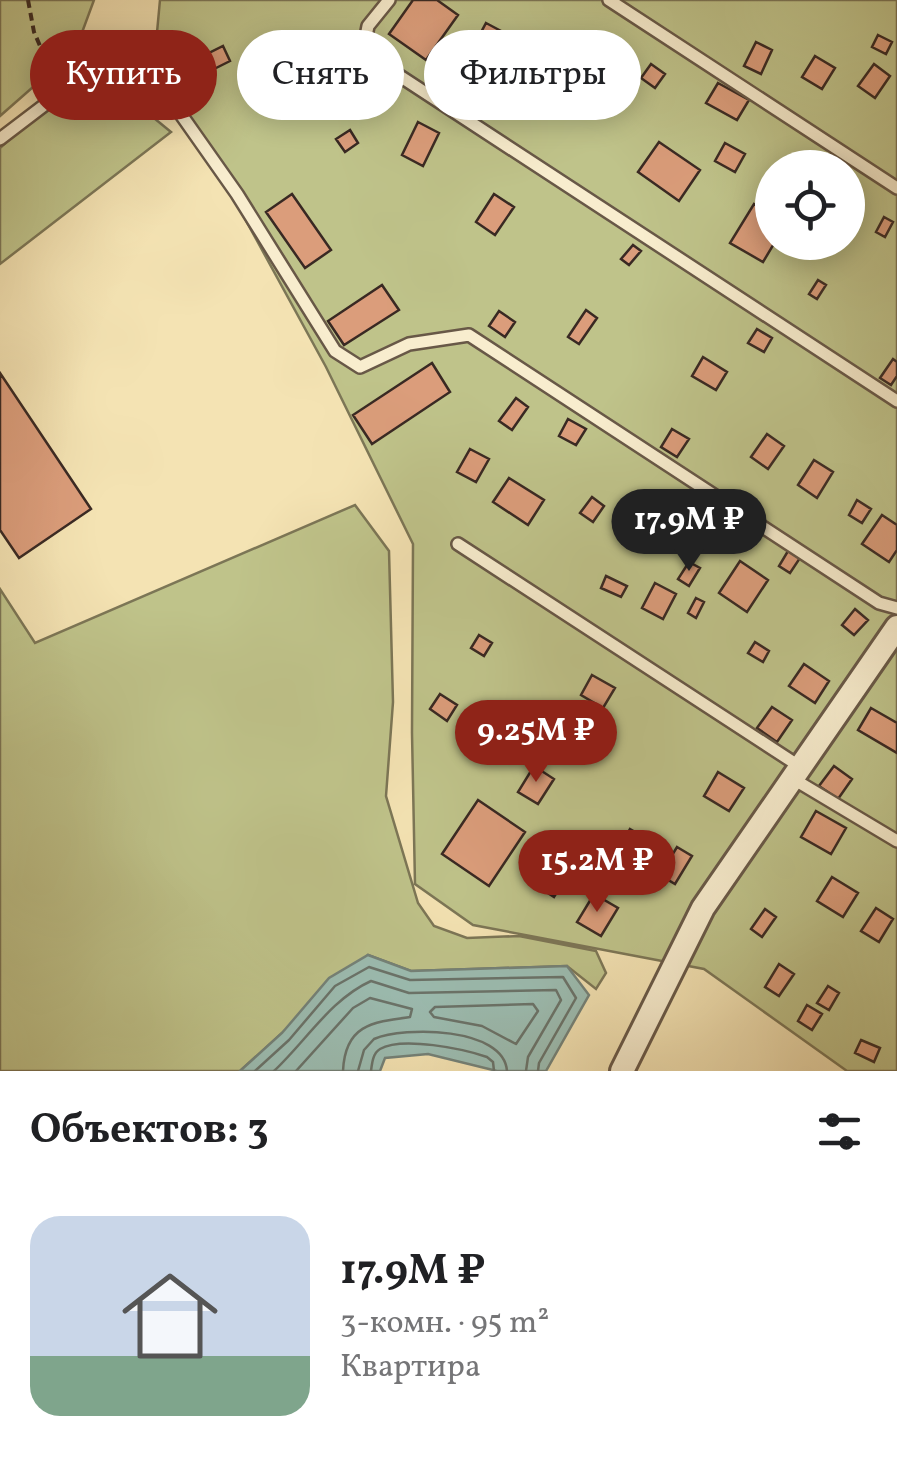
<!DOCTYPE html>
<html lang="ru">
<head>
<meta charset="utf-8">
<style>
	body { margin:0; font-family:Vollkorn,serif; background:#f2f2f2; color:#202124; height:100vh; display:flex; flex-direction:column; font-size:38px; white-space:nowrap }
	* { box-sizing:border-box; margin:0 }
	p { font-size:32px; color:#757577 }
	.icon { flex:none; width:55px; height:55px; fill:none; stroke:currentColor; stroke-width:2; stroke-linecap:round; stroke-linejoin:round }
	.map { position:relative; height:1071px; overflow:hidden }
	.sheet { display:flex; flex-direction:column; background:#fff; flex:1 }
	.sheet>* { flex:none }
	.hud { position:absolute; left:30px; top:30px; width:838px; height:90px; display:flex; gap:20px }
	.fabs { position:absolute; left:755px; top:150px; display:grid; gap:20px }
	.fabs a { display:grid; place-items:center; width:110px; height:110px; border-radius:50%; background:#fff; box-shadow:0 5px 25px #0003; font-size:50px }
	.price { position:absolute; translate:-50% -85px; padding:0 22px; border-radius:35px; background:#8f2418; color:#fff; font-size:32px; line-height:65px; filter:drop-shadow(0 2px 5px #0008) }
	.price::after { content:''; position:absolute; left:50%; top:60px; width:30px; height:22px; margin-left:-15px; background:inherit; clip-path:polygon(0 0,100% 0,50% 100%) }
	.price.current { background:#222; color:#fff }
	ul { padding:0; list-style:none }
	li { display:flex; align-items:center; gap:30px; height:250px; padding:0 30px }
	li+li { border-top:2px solid #e0e0e0 }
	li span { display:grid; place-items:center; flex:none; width:280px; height:200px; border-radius:30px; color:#555 }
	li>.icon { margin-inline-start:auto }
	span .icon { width:120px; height:120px; fill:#fffc; stroke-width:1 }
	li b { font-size:42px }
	h2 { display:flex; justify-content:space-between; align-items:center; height:120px; padding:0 30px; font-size:42px }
	.tag { padding:0 35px; border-radius:45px; background:#fff; box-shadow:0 5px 25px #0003; font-size:35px; line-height:90px }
	.tag.current { background:#8f2418; color:#fff }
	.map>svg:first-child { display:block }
	.green { fill:#bfc38a; stroke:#7c7656; stroke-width:2.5; fill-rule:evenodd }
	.water { fill:#9cbdb2; stroke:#748279; stroke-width:2.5 }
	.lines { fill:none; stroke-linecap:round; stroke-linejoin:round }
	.shore { stroke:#6a736a; stroke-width:2.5 }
	.building { fill:#db9d7b; stroke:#392923; stroke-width:2.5 }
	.lane-casing { stroke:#685847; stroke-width:16 }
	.street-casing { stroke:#685847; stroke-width:28 }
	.path { stroke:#392923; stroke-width:4; stroke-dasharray:8 5; stroke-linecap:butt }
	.lane { stroke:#f8edce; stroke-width:11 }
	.street { stroke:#f8edce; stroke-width:22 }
</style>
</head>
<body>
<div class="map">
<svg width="897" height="1071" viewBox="0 0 897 1071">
	<rect width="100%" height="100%" fill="#f4e3b3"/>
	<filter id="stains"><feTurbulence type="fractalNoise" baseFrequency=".002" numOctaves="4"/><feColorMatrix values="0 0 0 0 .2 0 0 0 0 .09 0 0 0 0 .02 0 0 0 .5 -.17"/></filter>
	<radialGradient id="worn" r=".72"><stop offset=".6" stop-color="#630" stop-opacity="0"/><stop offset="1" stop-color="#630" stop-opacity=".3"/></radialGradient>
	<path class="green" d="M0 0H94L70 65 50 72 0 116Z
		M160 0H897V1071H847L704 969 473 925 415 884 412 733 413 544 326 367 155 54ZM772 168H848V242H772Z
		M121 91 171 132 0 264V148L41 110Z
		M355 505 389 551 393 702 386 796 418 903 434 926 467 938 519 936 596 951 606 973 596 989 567 966 411 971 368 955 240 1071H0V589L35 643Z"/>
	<path class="water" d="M368 955 411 971 567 966 589 995 546 1071H497L428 1054 385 1058 380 1071H240L282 1033 329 978Z"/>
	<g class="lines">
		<path class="shore" d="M533 1004 538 1011 516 1044 482 1026 434 1017 430 1012 435 1007Z
			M255 1071 289 1040 335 986 369 967 410 980 563 977 576 998 539 1063 538 1071
			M274 1071C306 1041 331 999 371 981L409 993 556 990 561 1000 528 1057 526 1071
			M296 1071 353 1008 370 998 412 1009 410 1017C372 1022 345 1025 343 1071
			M358 1071 364 1050 374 1039C404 1026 504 1027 507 1071
			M371 1071C372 1063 373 1053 380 1049 402 1036 464 1049 487 1057L493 1062 494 1071"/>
	</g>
	<path class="building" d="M413 0H437L458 15 426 60 389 34Z
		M486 23 501 31 493 46 478 38Z
		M878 35 892 42 886 54 872 47Z
		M756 42 772 50 761 74 744 66Z
		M223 46 230 61 202 75 197 59Z
		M500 56 532 74 512 109 480 91Z
		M815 56 835 68 822 89 802 77Z
		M651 64 665 74 655 88 641 78Z
		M874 64 890 76 875 98 858 86Z
		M718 83 749 100 737 120 706 103Z
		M418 122 439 133 423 166 402 155Z
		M350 130 358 143 345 152 336 139Z
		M659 142 700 170 679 201 638 172Z
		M725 143 745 154 735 172 715 161Z
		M848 192 860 197 852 218 848 216Z
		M292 194 331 250 305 268 266 212Z
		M494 194 514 207 495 235 476 222Z
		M754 204 772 215 775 242 763 262 730 243Z
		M884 217 893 222 885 237 876 232Z
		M633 245 641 251 629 265 621 259Z
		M818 280 826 285 817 299 809 294Z
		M382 285 399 310 344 345 328 321Z
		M586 310 597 318 579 344 568 337Z
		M499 311 515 322 505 337 489 326Z
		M757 329 772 338 764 352 748 343Z
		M703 357 727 372 716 390 692 376Z
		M893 359 897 362V376L891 385 880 378Z
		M432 363 450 392 372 444 353 415Z
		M0 373 91 509 19 558 0 530Z
		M516 398 528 407 512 430 499 421Z
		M568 419 586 429 576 445 559 436Z
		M672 429 689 439 677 457 661 447Z
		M767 434 784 446 768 469 751 457Z
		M470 449 489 459 476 482 457 472Z
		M814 460 833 472 817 498 798 485Z
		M509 478 544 500 528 525 493 502Z
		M592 497 604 506 593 522 580 513Z
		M667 498 683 507 671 530 655 521Z
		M857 500 871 509 862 523 849 515Z
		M882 515 897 525V550L889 562 862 544Z
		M788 551 800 558 790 573 779 566Z
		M740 561 768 580 747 612 719 593Z
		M689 562 700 568 689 586 678 579Z
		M606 576 627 586 621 597 601 588Z
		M655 583 676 594 663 619 642 608Z
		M696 598 704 602 696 618 688 613Z
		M855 609 868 620 854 635 842 625Z
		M479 635 492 643 484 656 471 648Z
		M755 642 769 651 763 662 748 653Z
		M804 664 829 681 815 703 789 686Z
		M592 675 615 688 603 708 581 695Z
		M440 694 457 705 447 721 430 709Z
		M772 707 792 720 777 742 757 728Z
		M871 708 897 723V753L858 730Z
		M589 720 602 727 595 740 582 734Z
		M534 766 554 779 538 804 518 792Z
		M834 766 852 779 838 799 819 786Z
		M718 772 744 788 729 811 704 796Z
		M478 800 525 832 489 886 442 854Z
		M816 811 846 828 831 854 801 837Z
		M630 829 652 842 638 866 616 854Z
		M677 847 692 856 675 884 660 875Z
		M547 856 570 871 554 897 531 882Z
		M832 877 858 893 843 917 817 901Z
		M594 894 618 908 601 936 577 922Z
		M876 908 893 919 879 942 861 931Z
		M765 909 776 917 762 937 751 929Z
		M779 964 794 974 779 996 765 987Z
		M828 986 839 993 829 1010 817 1003Z
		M807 1005 822 1014 812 1030 798 1021Z
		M861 1040 880 1048 874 1062 855 1053Z"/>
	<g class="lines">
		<defs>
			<path id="lane" d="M389 0 368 26 363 52 897 401
				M609 0 897 188
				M0 139 59 94V87L135 76 161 86 237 194 335 351 360 367 409 344 469 335 879 603 897 608
				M458 544 799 766
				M790 777 897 841"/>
			<path id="street" d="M622 1071 703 908 897 627"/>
		</defs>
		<use href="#lane" class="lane-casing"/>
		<use href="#street" class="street-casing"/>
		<path class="path" d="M28 0 34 32 53 76"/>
		<use href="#lane" class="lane"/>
		<use href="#street" class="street"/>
	</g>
	<rect width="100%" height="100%" filter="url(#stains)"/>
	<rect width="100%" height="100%" fill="url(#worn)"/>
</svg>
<div class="fabs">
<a><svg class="icon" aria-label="locate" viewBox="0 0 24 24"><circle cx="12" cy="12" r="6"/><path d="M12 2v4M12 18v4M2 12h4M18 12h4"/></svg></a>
</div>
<b class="price current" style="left:689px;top:574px">17.9M ₽</b>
<b class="price" style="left:536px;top:785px">9.25M ₽</b>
<b class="price" style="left:597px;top:915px">15.2M ₽</b>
<div class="hud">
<a class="tag current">Купить</a>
<a class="tag">Снять</a>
<a class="tag">Фильтры</a>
</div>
</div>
<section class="sheet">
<h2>Объектов: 3<svg class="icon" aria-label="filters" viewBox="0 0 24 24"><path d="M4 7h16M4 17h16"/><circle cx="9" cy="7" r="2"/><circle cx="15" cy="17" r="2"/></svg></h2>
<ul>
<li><span style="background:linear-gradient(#c9d6e8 70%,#7fa58c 0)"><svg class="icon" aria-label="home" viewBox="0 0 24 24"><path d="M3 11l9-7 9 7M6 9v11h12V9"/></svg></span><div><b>17.9M ₽</b><p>3-комн. · 95 m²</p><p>Квартира</p></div></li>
</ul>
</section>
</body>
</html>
